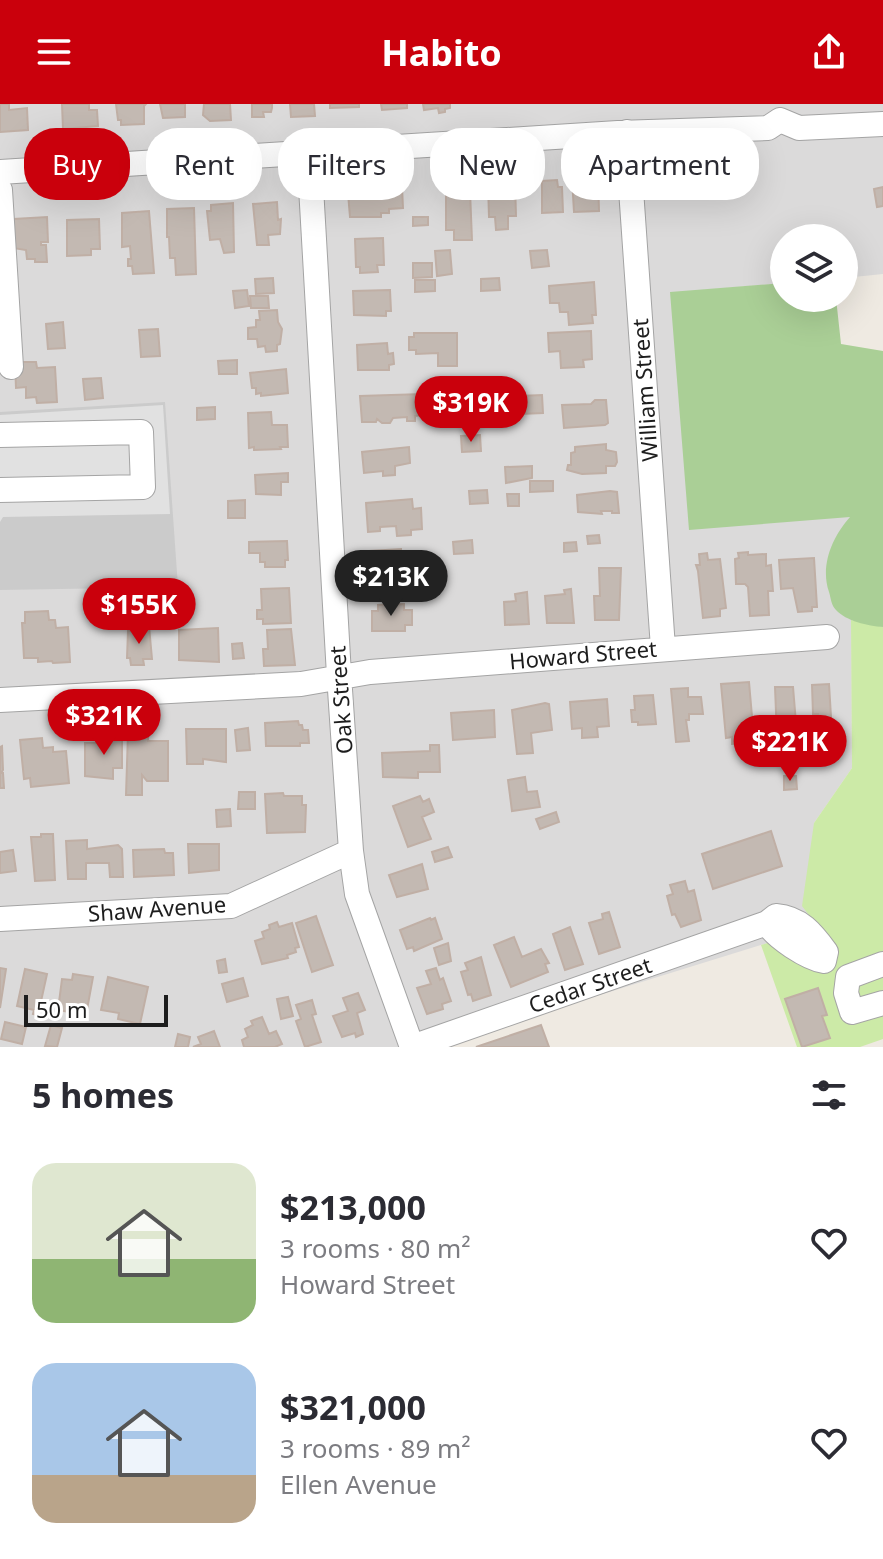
<!DOCTYPE html>
<html lang="en">
<head>
<meta charset="utf-8">
<style>
	body { margin:0; font-family:"Noto Sans",sans-serif; background:#f7f7f7; color:#2b2b33; height:100vh; display:flex; flex-direction:column; font-size:30px; white-space:nowrap }
	* { box-sizing:border-box; margin:0 }
	p { font-size:26px; color:#7c7c81 }
	.icon { flex:none; width:44px; height:44px; fill:none; stroke:currentColor; stroke-width:2; stroke-linecap:round; stroke-linejoin:round }
	.map { position:relative; height:943px; overflow:hidden }
	.side { display:flex; flex-direction:column; background:#fff; flex:1 }
	.side>* { flex:none }
	.top-card { position:absolute; left:24px; top:24px; width:836px; height:72px; display:flex; gap:16px }
	.buttons { position:absolute; left:770px; top:120px; display:grid; gap:16px }
	.buttons a { display:grid; place-items:center; width:88px; height:88px; border-radius:50%; background:#fff; box-shadow:0 8px 32px #0002; font-size:40px }
	.scale { position:absolute; left:24px; bottom:20px; width:144px; box-sizing:border-box; padding-left:8px; border:4px solid #1d1d1d; border-top:0; font-size:22px; line-height:28px; white-space:nowrap; color:#1d1d1d; -webkit-text-stroke:6px #fff; paint-order:stroke }
	.price { position:absolute; translate:-50% -68px; padding:0 18px; border-radius:28px; background:#ca000c; color:#fff; font-size:26px; line-height:52px; filter:drop-shadow(0 2px 4px #0008) }
	.price::after { content:''; position:absolute; left:50%; top:48px; width:24px; height:18px; margin-left:-12px; background:inherit; clip-path:polygon(0 0,100% 0,50% 100%) }
	.price.current { background:#222; color:#fff }
	ul { padding:0; list-style:none }
	li { display:flex; align-items:center; gap:24px; height:200px; padding:0 32px }
	li span { display:grid; place-items:center; flex:none; width:224px; height:160px; border-radius:24px; color:#555 }
	li>.icon { margin-inline-start:auto }
	span .icon { width:96px; height:96px; fill:#fffc; stroke-width:1 }
	li b { font-size:34px }
	h2 { display:flex; justify-content:space-between; align-items:center; height:96px; padding:0 32px; font-size:34px }
	.pill { padding:0 28px; border-radius:32px; background:#fff; box-shadow:0 8px 32px #0002; font-size:28px; line-height:72px }
	.pill.current { background:#ca000c; color:#fff }
	header { display:flex; justify-content:space-between; align-items:center; height:104px; padding:0 32px; background:#ca000c; color:#fff; font-size:36px; font-weight:700 }
	.map>svg:first-child { display:block }
	.residential { fill:#dbdada }
	.religious { fill:#cbcbcb }
	.grass { fill:#cceaa7 }
	.forest { fill:#aacf96 }
	.parking { fill:#e1e1e1 }
	.building { fill:#c3b9b2; stroke:#c0afa5; stroke-width:2 }
	.lines { fill:none; stroke-linecap:round; stroke-linejoin:round }
	.minor-casing { stroke:#a4a4a4; stroke-width:26 }
	.minor { stroke:#fff; stroke-width:24 }
	.labels { text-anchor:middle; stroke-width:6; stroke-linejoin:round; paint-order:stroke }
	.street-label { font-size:22px; fill:#1d1d1d; stroke:#fff }
</style>
</head>
<body>
<header><svg class="icon" aria-label="menu" viewBox="0 0 24 24"><path d="M4 6h16M4 12h16M4 18h16"/></svg>Habito<svg class="icon" aria-label="share" viewBox="0 0 24 24"><path d="M12 15V3M7 8l5-5 5 5M5 13v7h14v-7"/></svg></header>
<div class="map">
<svg width="883" height="943" viewBox="0 0 883 943">
	<rect width="100%" height="100%" fill="#efeae2"/>
	<path class="residential" d="M0 0H883V170L844 174V134H784V179L670 189 851 413 852 664 814 719 819 823 432 943H0Z"/>
	<path class="religious" d="M165 298 178 483 0 486V308Z"/>
	<path class="grass" d="M851 516 883 523V935L860 943H797L761 841 818 823 802 802 814 719 852 664Z"/>
	<path class="forest" d="M784 179V194H836L841 240 883 247V523C868 522 846 517 836 506 831 501 831 494 829 488 820 462 832 433 850 413L689 426 670 188Z"/>
	<path class="parking" d="M163 301 170 410 3 413 0 418V311Z"/>
	<path class="building" d="M0 0H9V6L27 4 28 26 0 28Z
		M62 0H89V6H97L98 22 63 25Z
		M116 0H146L144 2V20L121 21V16H118Z
		M160 0H185V13L163 14Z
		M204 0H230L231 16 210 17 203 11Z
		M252 0H272V4L271 8H263L264 13H252Z
		M290 0H314L315 12 291 13Z
		M330 0H359V3L330 4Z
		M381 0H407V4L382 6Z
		M423 0H450V4L445 5V8L439 9 438 4 424 6Z
		M598 73 599 107 574 108 572 74Z
		M557 76 558 83H562L563 108 542 109V77Z
		M515 78 516 112H508V125L496 126 495 113H489L488 79Z
		M402 83 403 104 389 105V109H381V113H350L348 89 363 88V85Z
		M883 83V102L877 103 874 85Z
		M470 87 472 136H454V126H446V88Z
		M277 98 278 116 281 115 280 130 268 131 269 141H257L253 100Z
		M233 99 234 148 224 149 220 135 210 136 207 107H211V101Z
		M194 104 196 170 176 171 175 154H170L169 133H167V105Z
		M149 107 154 169 133 170 132 162H128V155H131L130 142 122 143V109Z
		M47 113 48 138H41V141H46L47 158H35V155H27L26 146 13 144 14 115Z
		M413 113H428V121L413 122Z
		M99 115 100 145H91V151L67 152V116Z
		M383 134 384 161H377L378 168 360 169V163H356L355 135Z
		M450 146 452 170 437 172 435 147Z
		M547 146 549 162 532 164 530 147Z
		M413 159H432V173L413 174Z
		M273 174 274 189 256 190 255 175Z
		M499 174 500 186 481 187V175Z
		M415 176H435V187L415 188Z
		M594 178 596 211H592L593 219 569 221 568 208H560L559 199H550L549 182Z
		M247 186 249 202 235 204 233 187Z
		M390 186 391 207H386V212L354 211 353 187Z
		M250 192H268L269 204H251Z
		M277 206 278 218 282 225 280 240 277 241V247L266 248 265 242 258 243 257 235H248V224L256 223V216H260L259 207Z
		M63 218 65 244 48 245 46 220Z
		M158 225 160 252 141 253 139 226Z
		M591 227 592 255 583 256 584 263 561 264 560 247 549 248 548 229Z
		M414 229H457V262H438V249L416 250V246H409V233H414Z
		M387 239 388 250 393 249 394 260 389 261V266H358L357 241Z
		M237 256V270H219L218 257Z
		M15 258H36L37 264 55 263 57 298 37 299 36 293 26 294V283L16 284Z
		M286 265 288 289 261 292V289L256 290V284H252L250 269Z
		M101 274 103 294 85 296 83 275Z
		M423 290 422 311 415 312V317H407V313L393 314 390 319H382L377 315 376 318H362L360 292Z
		M542 291 543 309 520 310 519 292Z
		M595 296H606L608 319 605 321 564 324 562 301 591 300Z
		M215 303V315L197 316V304Z
		M271 308 272 321H287L288 343H280L281 345 254 346V343L249 344 248 309Z
		M480 331 481 347 462 348 461 332Z
		M606 340V346L616 348 617 358 615 362H606V369L582 370 567 366 568 361H571V349L575 348V343Z
		M409 343 410 359 395 362V371L383 372V367L364 369 362 348Z
		M532 362V374L506 379 505 363Z
		M288 369V378H281V391L256 390 255 371Z
		M530 377H553V387L530 388Z
		M487 386 488 399 470 400 469 387Z
		M610 387 617 388 619 409H612V407H601L602 410 578 408 577 391Z
		M507 390H519V402H508Z
		M412 395 413 405 421 404 422 425 411 426V431L397 432 396 422 380 423V427L368 428 366 399Z
		M245 396V414H228V397Z
		M599 431 600 439 588 440 587 432Z
		M472 436 473 449 454 450 453 438Z
		M287 437 288 456H285V463H265V458H260V449H249V438Z
		M576 438 577 447 564 448V439Z
		M401 445V448L413 447 414 464 401 465V471L372 472 370 447Z
		M748 448V451L766 450V462L771 461 773 487H768L769 511 750 512 748 483 745 480H736L735 455 739 454 738 449Z
		M707 449 708 456 720 455 726 504 720 505V512L703 514 698 467 696 461H700L699 450Z
		M814 454 817 503H812V507L798 508 793 484 781 485 779 456Z
		M599 464H621L619 516H595L594 492H600Z
		M289 484 291 519 263 520V515H257V506H262L261 485Z
		M571 485 574 519H547L545 492 565 490 564 486Z
		M527 488 529 520 505 521 504 498 516 497 515 490Z
		M123 489H135L136 506H124Z
		M404 500V506H412V521H405V527H372V507H378V501Z
		M48 507 49 516H55L56 524 68 523 70 558 53 559 52 557 38 558V554H24L22 519H25V508Z
		M149 522 152 555H143L144 561H131L130 554H127L128 527H139V523Z
		M218 524 219 558 179 556V526Z
		M291 525 295 561 264 562 263 545H268L267 526Z
		M242 539 244 554 233 555 232 540Z
		M749 578 753 624 763 623 765 644 751 645 750 632 744 633V639L732 640V633L726 634 721 580Z
		M829 580 832 629H821L818 610H813L812 581Z
		M775 583H793L797 631 777 633Z
		M688 584V593H701L703 610H689V616H686L689 637 676 638 671 585Z
		M653 591 656 620 638 621V618H632L631 606H635L634 592Z
		M607 595 609 622 597 623 598 633 582 634V624L572 625 570 598Z
		M545 599 549 600 552 626 531 629 533 649 517 650 512 606Z
		M494 606 495 633 453 636 451 609Z
		M298 617 299 621H302L303 626H308L309 639H300V642H266L265 619Z
		M248 624 250 646 237 647 235 626Z
		M186 625H226V658L203 655V660H187Z
		M128 629H148V637H168V677H147L142 671V691H126Z
		M103 632H122V664H113V675L85 672V639H103Z
		M818 632 819 650 806 651 805 633Z
		M42 634 43 644 53 643V648L66 647 69 679 31 683 30 674 24 675 20 636Z
		M430 641H439L440 668H418V674L383 673 382 649 430 647Z
		M2 642 3 666 1 669H3L4 684H0V643Z
		M784 672H796L797 685 784 686Z
		M525 673 527 688 537 687 540 703 512 707 508 676Z
		M239 688H255V705H238Z
		M283 689 284 692H302V701H306L305 728 267 729 265 690Z
		M420 692 423 698 429 695 434 708 422 713 431 735 408 743 393 702Z
		M230 705 231 722 217 723 216 706Z
		M556 708 559 718 540 725 536 715Z
		M771 727 782 762 713 785 702 750Z
		M41 730H53L55 776 35 777 31 733H41Z
		M87 736V745L118 741 122 745 123 773H110L109 759H86V775H68L66 737Z
		M188 740H219V766L189 769Z
		M448 743 452 753 435 758 432 748Z
		M164 745 165 749H173L174 771 134 773 133 746Z
		M13 746 16 767 0 769V748Z
		M422 760 428 785 397 793 389 771Z
		M685 777 688 788 694 786 701 816 681 823 675 810 672 811 667 792 673 790 670 781Z
		M609 808 620 843 599 850 589 819 603 815 602 810Z
		M316 812 333 861 312 868 296 819Z
		M430 814 431 816 435 814 442 835 414 847 413 843 407 845 400 826Z
		M277 818 279 823 292 819 299 843 295 844 296 848 287 851 288 854 262 860 255 837 264 834 262 828 270 825 269 821Z
		M570 823 583 860 565 866 553 830Z
		M514 833 522 853 541 845 549 859 545 860 548 868 511 883 494 841Z
		M448 839 451 857 439 861 434 844Z
		M481 853 491 891 473 897 471 890 468 891 461 868 468 866 465 859Z
		M225 855 227 868 219 869 217 857Z
		M0 864 6 865 0 904Z
		M436 864 440 876 443 874 451 897 442 900 443 905 427 910 417 884 431 880 426 867Z
		M25 865 47 870 38 911 33 910 34 906 17 902Z
		M73 870 93 873 86 911 58 906 62 875 72 876Z
		M108 873 148 883 140 920 118 915 119 909 101 906Z
		M243 874 248 892 227 898 222 880Z
		M818 884 827 911 822 912 830 934 802 943 785 895Z
		M358 889 365 906 357 909 363 930 356 933 355 929 342 933 333 912 348 907 343 894Z
		M288 893 293 912 281 915 277 895Z
		M312 896 316 910 312 911 321 938 305 943 296 917 301 915 296 901Z
		M262 913 269 930 276 927 282 940 275 943H244L242 936 248 933 245 925 253 921 251 917Z
		M5 918 26 923 22 940 1 935Z
		M51 921 62 924 57 943 45 942Z
		M541 921 549 943H476Z
		M214 927 220 943H193L201 940 198 933Z
		M178 930 190 933 188 943H175Z"/>
	<g class="lines">
		<defs>
			<path id="minor" d="M780 16 799 24 883 20
				M627 28 663 544
				M309 48 339 571 351 747 357 790 412 943
				M0 68 618 29 768 24 780 16
				M0 86 11 263
				M0 331 141 328 143 383 0 386
				M0 596 301 580 370 568 827 533
				M0 815 231 802 351 747
				M848 873 846 889 852 908 883 899
				M848 873 883 860
				M412 943 767 819 776 812C800 814 812 829 826 848L824 857C807 854 775 833 767 819"/>
		</defs>
		<use href="#minor" class="minor-casing"/>
		<use href="#minor" class="minor"/>
	</g>
	<g class="labels">
		<g class="street-label">
			<text transform="translate(645 286) rotate(-94)" y="8">William Street</text>
			<text transform="translate(583 551) rotate(-5)" y="8">Howard Street</text>
			<text transform="translate(341 596) rotate(-94)" y="8">Oak Street</text>
			<text transform="translate(157 805) rotate(-4)" y="8">Shaw Avenue</text>
			<text transform="translate(590 881) rotate(-19)" y="8">Cedar Street</text>
		</g>
	</g>
</svg>
<div class="buttons">
<a><svg class="icon" aria-label="layers" viewBox="0 0 24 24"><path d="M12 4l9 5-9 5-9-5zM3 14l9 5 9-5"/></svg></a>
</div>
<div class="scale">50 m</div>
<b class="price" style="left:471px;top:340px">$319K</b>
<b class="price current" style="left:391px;top:514px">$213K</b>
<b class="price" style="left:139px;top:542px">$155K</b>
<b class="price" style="left:104px;top:653px">$321K</b>
<b class="price" style="left:790px;top:679px">$221K</b>
<div class="top-card">
<a class="pill current">Buy</a>
<a class="pill">Rent</a>
<a class="pill">Filters</a>
<a class="pill">New</a>
<a class="pill">Apartment</a>
</div>
</div>
<section class="side">
<h2>5 homes<svg class="icon" aria-label="filters" viewBox="0 0 24 24"><path d="M4 7h16M4 17h16"/><circle cx="9" cy="7" r="2"/><circle cx="15" cy="17" r="2"/></svg></h2>
<ul>
<li><span style="background:linear-gradient(#dfe7d0 60%,#8fb573 0)"><svg class="icon" aria-label="home" viewBox="0 0 24 24"><path d="M3 11l9-7 9 7M6 9v11h12V9"/></svg></span><div><b>$213,000</b><p>3 rooms · 80 m²</p><p>Howard Street</p></div><svg class="icon" aria-label="heart" viewBox="0 0 24 24"><path d="M12 20l-8-8c-3-5 5-10 8-4 3-6 11-1 8 4z"/></svg></li>
<li><span style="background:linear-gradient(#a9c7e8 70%,#b9a48a 0)"><svg class="icon" aria-label="home" viewBox="0 0 24 24"><path d="M3 11l9-7 9 7M6 9v11h12V9"/></svg></span><div><b>$321,000</b><p>3 rooms · 89 m²</p><p>Ellen Avenue</p></div><svg class="icon" aria-label="heart" viewBox="0 0 24 24"><path d="M12 20l-8-8c-3-5 5-10 8-4 3-6 11-1 8 4z"/></svg></li>
</ul>
</section>
</body>
</html>
